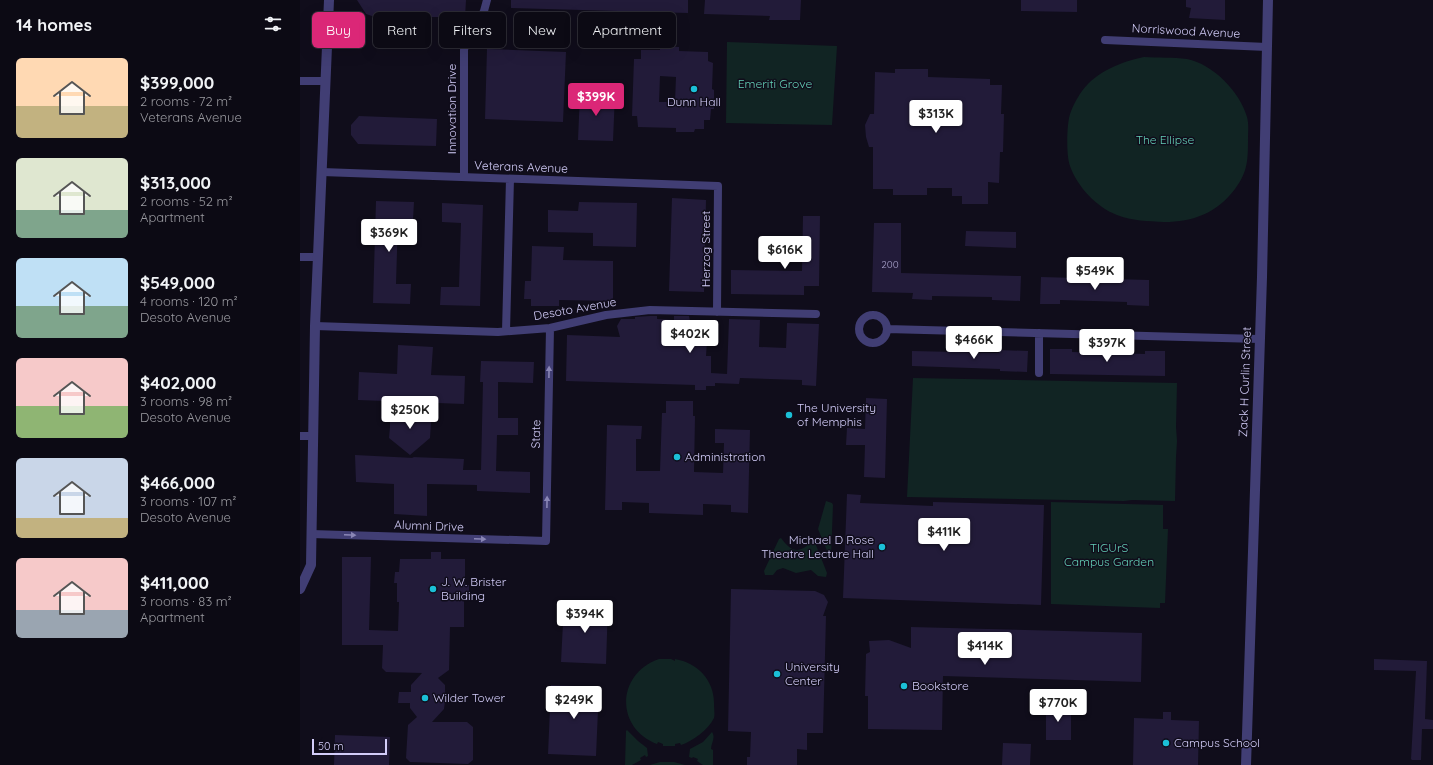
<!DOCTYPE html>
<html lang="en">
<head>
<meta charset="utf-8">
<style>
	body { margin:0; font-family:Quicksand,sans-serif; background:#1a1822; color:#f1f3f6; height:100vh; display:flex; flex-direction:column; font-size:15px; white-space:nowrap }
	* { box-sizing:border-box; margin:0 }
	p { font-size:13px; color:#9a9aa0 }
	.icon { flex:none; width:22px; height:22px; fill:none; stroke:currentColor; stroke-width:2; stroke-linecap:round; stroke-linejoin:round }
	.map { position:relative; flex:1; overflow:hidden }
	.drawer { display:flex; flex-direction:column; background:#0c0a14; width:300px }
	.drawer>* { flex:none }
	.guide { position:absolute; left:12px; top:12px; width:380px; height:36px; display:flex; gap:8px }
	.scale { position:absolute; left:12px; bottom:10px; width:75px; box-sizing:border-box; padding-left:4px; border:2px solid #d3cdf9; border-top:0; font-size:11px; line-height:14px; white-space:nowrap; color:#d3cdf9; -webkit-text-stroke:3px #100d1b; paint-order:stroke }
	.price { position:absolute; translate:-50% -34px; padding:0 9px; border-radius:4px; background:#fff; color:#222; font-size:13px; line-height:26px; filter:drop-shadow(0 1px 2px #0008) }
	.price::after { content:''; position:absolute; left:50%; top:24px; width:12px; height:9px; margin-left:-6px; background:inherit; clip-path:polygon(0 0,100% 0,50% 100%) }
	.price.active { background:#db2777; color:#fff }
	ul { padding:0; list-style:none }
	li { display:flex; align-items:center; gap:12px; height:100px; padding:0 16px }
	li span { display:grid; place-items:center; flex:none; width:112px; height:80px; border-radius:6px; color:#555 }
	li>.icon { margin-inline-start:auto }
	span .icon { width:48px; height:48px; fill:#fffc; stroke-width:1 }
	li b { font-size:17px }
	h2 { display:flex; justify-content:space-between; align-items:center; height:48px; padding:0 16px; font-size:17px }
	.tag { padding:0 14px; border-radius:6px; background:#0c0a14; box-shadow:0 4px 16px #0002,0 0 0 1px #2c2b34; font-size:14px; line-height:36px }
	.tag.active { background:#db2777; color:#fff }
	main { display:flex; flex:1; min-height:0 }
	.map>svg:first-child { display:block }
	.green { fill:#112423 }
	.building { fill:#221b39; fill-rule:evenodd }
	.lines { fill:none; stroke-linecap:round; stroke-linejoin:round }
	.minor { stroke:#413e74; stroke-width:8 }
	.tertiary { stroke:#413e74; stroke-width:10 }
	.oneway { fill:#8a86b6 }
	.poi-dot { fill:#1bc0d7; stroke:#100d1b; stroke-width:1.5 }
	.labels { text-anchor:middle; stroke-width:3; stroke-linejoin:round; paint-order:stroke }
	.number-label { font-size:10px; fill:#a7a0c9 }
	.street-label { font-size:12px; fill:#d3cdf9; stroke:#100d1b }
	.park-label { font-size:12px; fill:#63cfb6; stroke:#100d1b }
	.poi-label { font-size:12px; fill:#d3cdf9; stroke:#100d1b; text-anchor:start }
</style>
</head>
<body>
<main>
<section class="drawer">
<h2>14 homes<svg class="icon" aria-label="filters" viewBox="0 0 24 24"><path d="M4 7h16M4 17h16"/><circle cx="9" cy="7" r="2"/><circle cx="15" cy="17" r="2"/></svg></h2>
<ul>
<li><span style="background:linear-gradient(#ffd9b3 60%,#c2b280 0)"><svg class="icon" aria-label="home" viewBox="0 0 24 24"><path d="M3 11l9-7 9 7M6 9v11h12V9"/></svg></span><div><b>$399,000</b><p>2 rooms · 72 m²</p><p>Veterans Avenue</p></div></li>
<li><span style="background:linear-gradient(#dfe7d0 65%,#7fa58c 0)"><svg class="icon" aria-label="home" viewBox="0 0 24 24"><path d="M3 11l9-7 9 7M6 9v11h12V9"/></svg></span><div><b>$313,000</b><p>2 rooms · 52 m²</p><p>Apartment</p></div></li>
<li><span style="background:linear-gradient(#bfe0f5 60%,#7fa58c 0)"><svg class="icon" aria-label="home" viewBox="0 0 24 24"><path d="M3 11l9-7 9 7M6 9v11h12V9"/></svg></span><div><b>$549,000</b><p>4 rooms · 120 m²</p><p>Desoto Avenue</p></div></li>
<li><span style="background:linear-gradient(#f6c9c9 60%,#8fb573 0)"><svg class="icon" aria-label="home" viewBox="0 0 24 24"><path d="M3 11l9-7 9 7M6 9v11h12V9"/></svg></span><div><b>$402,000</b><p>3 rooms · 98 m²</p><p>Desoto Avenue</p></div></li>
<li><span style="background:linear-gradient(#c9d6e8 75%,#c2b280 0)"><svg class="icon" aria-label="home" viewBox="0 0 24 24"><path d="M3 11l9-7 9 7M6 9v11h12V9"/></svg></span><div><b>$466,000</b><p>3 rooms · 107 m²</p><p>Desoto Avenue</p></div></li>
<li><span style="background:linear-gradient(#f6c9c9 65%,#9aa5b1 0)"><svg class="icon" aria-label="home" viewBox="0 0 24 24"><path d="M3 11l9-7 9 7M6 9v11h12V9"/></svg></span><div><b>$411,000</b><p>3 rooms · 83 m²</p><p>Apartment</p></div></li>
</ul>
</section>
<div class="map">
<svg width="1133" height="765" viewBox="0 0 1133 765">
	<rect width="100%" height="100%" fill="#100d1b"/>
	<path class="green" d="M427 42 537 46 532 125 426 123Z
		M844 57C858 58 873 57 887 59 913 64 940 92 947 117 949 124 948 132 948 138 948 159 948 172 935 189 917 213 893 222 864 222 848 221 832 221 817 215 796 207 777 186 770 166 766 155 767 129 769 118 771 109 777 98 782 91 797 71 821 62 844 57Z
		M613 378 877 383 876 427 877 441 876 457 875 501 832 500 824 501 607 497Z
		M526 501 532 503 533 505 531 557 530 558 518 529Z
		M751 502 863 505V529H868L865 603H860V608L751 604Z
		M481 538C492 553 500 554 513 540H514L527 573 526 577 518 576 511 570 496 573 483 568 477 570 473 575H465L464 571 479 539Z
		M359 659H371L375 661V659C398 663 415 681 414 705 414 709 415 714 414 718 408 730 393 741 381 745L380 743 375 744V746H363V744L358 742 357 744C315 728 316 674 359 659Z
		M327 730 338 741 347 748 348 756 346 757 345 755 340 758 341 760 332 765H325L326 731Z
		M412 732C416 738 411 743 411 749L413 750V765H403L397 761 398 759 393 757 392 758 389 757 390 749 403 742Z
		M360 762H374L385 765H350Z"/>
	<path class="building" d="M57 0H166L165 17H123L105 22 81 19 66 14Z
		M211 0H388V13L211 8Z
		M405 0H501L500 20H469L470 16 404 14Z
		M721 0H777V12L721 11Z
		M886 0H925V20L889 18 891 8 886 7Z
		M360 46 379 47V51L408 52V61L413 63 412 89 414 90V109H411L410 120H404V129H395L394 132H376V128L338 127 337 116H332L334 59H341V50H360ZM360 76 376 77 375 102H359Z
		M187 49 266 52 263 122 185 119Z
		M595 69H628V77L690 79V85H702L701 114H704L703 152H700L699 183 688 182V204H662V196H652V188H627V195H593V189H573V147H569L566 137 565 125 570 114H574L575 72 595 73Z
		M280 93 315 94 313 141 278 140Z
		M59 116 137 119 136 146 58 144 51 135V125Z
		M372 198 406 200 404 292 369 291Z
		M76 201 114 202 113 220 98 219 96 284H111L110 304 73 303Z
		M279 202 337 203 336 247 293 246V233L248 232V210L278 211Z
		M142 203 183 205 180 306 140 305 141 287H159L161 223 142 222Z
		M503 216H520L519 286H504V295L431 294V270L502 271Z
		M574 223H601V273L721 276 720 301 692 300V297L632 296V300L612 299 613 293 572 292Z
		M666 231 716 232V248L665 246Z
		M232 246 264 247 263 260 313 261V301L259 300V306H231V299H224L225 281H231Z
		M741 277 849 280V306L827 305V302L760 300V304H740Z
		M350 316H357V319L374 320V316H389L391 327H408L406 356H411V373L427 374 429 319 460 320 459 347 486 348 487 323 519 324 516 386 502 385V380L440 378 439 384 415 383V386H406V390H395V385L266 381 267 335 320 337 317 326 321 319H335V317Z
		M98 345 133 347 131 375 165 376 164 404 58 400 59 372 97 374Z
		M750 349H772V352L845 354V351H865V376L750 374Z
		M699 350 728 351 727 372 700 371V369L612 366V351L699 353Z
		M181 361 234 362 233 383 198 382V418H218V435H197L196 471 230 472V493L177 491V485L127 484V516L94 514V484L56 482 55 455 114 458 112 457 164 459 163 470H181L183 382H180Z
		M566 398 587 399 585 478 564 477 565 445H546L547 428 565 429Z
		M366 401H393V416H395L394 472 423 473 424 443H415V429L450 430 448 513 431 512V505L403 504V515L349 513V503L322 502V510H305L307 425 342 426 341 439H336V471H360L362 413H366Z
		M113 404 131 422 130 438 110 455 89 438 90 427V421Z
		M547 494 561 495 560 503 633 506V502L744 505 741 605 543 598Z
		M131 552H141V559H165V585H169V601H164V627H150L149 670 138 678 145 685V694H151V702L145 701 144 709 132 722H167L173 727V760L168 764 110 762 106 758 108 725 117 717 110 708V703H98L99 692H111V685L122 673 86 672 82 668 83 645H42V557H71L69 630 98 631 99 602H97V583H94L95 572H99L100 559H131Z
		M431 589 515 591 524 595 528 602 523 616H526L523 733H507V750L497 749V765H447V757H450L451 732 428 731Z
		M264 603 308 605 306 664 261 662Z
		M611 627 842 633 841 682 643 676 642 730 568 729V696H565L566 654 570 652 569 641 589 640 611 648Z
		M1074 659 1127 661 1125 719 1133 720V729H1122L1121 760H1112L1111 759 1116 671 1074 670Z
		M251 685 299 687 296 756 248 754Z
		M746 706H771V740H746Z
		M863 712H871V720L899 721 898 765H833L834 718 863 719Z
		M35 735 90 737 89 765H34Z
		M703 743 731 744 730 765H702Z"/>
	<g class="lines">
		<path class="minor" d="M805 40 967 47
			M0 81H26
			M22 172 418 186 417 312
			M164 176V50L169 32 179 21 184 11 187 0
			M0 257H18
			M559 329a14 14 0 1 1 28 0a14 14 0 1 1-28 0Z
			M15 326 198 332 250 328 306 315 350 310 516 314
			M587 329 959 339
			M206 331 210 179
			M739 373V333
			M0 436H12
			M11 534 246 541 250 328"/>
		<path class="tertiary" d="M0 589 11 565 15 326 29 0
			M946 765 962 277 968 0"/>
	</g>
	<defs><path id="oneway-solid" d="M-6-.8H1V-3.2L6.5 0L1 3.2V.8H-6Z"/></defs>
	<g class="oneway">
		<use href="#oneway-solid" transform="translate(249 372) rotate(-89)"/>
		<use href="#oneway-solid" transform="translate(247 502) rotate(-89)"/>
		<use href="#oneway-solid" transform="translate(50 535) rotate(2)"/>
		<use href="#oneway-solid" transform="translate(180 539) rotate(2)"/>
	</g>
	<g class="poi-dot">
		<circle cx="394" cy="89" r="4"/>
		<circle cx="489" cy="415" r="4"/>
		<circle cx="377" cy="457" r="4"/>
		<circle cx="582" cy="547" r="4"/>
		<circle cx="133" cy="589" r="4"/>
		<circle cx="477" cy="674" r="4"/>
		<circle cx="604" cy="686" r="4"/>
		<circle cx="125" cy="698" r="4"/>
		<circle cx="866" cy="743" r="4"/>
	</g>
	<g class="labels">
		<g class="number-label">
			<text x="590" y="268">200</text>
		</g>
		<g class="street-label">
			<text transform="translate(886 31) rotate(3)" y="4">Norriswood Avenue</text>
			<text transform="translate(152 109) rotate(-90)" y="4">Innovation Drive</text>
			<text transform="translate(221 167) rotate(2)" y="4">Veterans Avenue</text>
			<text transform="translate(406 249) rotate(-90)" y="4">Herzog Street</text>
			<text transform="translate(275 309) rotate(-10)" y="4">Desoto Avenue</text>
			<text transform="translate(945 382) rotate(-88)" y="4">Zack H Curlin Street</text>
			<text transform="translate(236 434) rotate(-89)" y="4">State</text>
			<text transform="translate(129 526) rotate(2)" y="4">Alumni Drive</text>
		</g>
		<g class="park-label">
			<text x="475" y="88">Emeriti Grove</text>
			<text x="865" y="144">The Ellipse</text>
			<text x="809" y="552">TIGUrS<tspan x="809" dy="14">Campus Garden</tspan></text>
		</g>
		<g class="poi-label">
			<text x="394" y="106" text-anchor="middle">Dunn Hall</text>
			<text x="497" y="412">The University<tspan x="497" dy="14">of Memphis</tspan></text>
			<text x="385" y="461">Administration</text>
			<text x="574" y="544" text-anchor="end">Michael D Rose<tspan x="574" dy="14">Theatre Lecture Hall</tspan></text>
			<text x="141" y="586">J. W. Brister<tspan x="141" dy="14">Building</tspan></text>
			<text x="485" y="671">University<tspan x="485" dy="14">Center</tspan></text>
			<text x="612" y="690">Bookstore</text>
			<text x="133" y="702">Wilder Tower</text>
			<text x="874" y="747">Campus School</text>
		</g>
	</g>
</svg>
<div class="scale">50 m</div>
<b class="price active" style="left:296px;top:117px">$399K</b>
<b class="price" style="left:636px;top:134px">$313K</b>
<b class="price" style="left:89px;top:253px">$369K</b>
<b class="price" style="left:485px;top:270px">$616K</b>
<b class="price" style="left:795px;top:291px">$549K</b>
<b class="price" style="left:390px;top:354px">$402K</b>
<b class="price" style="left:674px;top:360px">$466K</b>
<b class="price" style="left:807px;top:363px">$397K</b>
<b class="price" style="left:110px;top:430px">$250K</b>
<b class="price" style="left:644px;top:552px">$411K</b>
<b class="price" style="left:285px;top:634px">$394K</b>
<b class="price" style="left:685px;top:666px">$414K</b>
<b class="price" style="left:274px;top:720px">$249K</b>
<b class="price" style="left:758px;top:723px">$770K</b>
<div class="guide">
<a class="tag active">Buy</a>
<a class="tag">Rent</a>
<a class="tag">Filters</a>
<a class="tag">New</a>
<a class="tag">Apartment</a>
</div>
</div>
</main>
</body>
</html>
